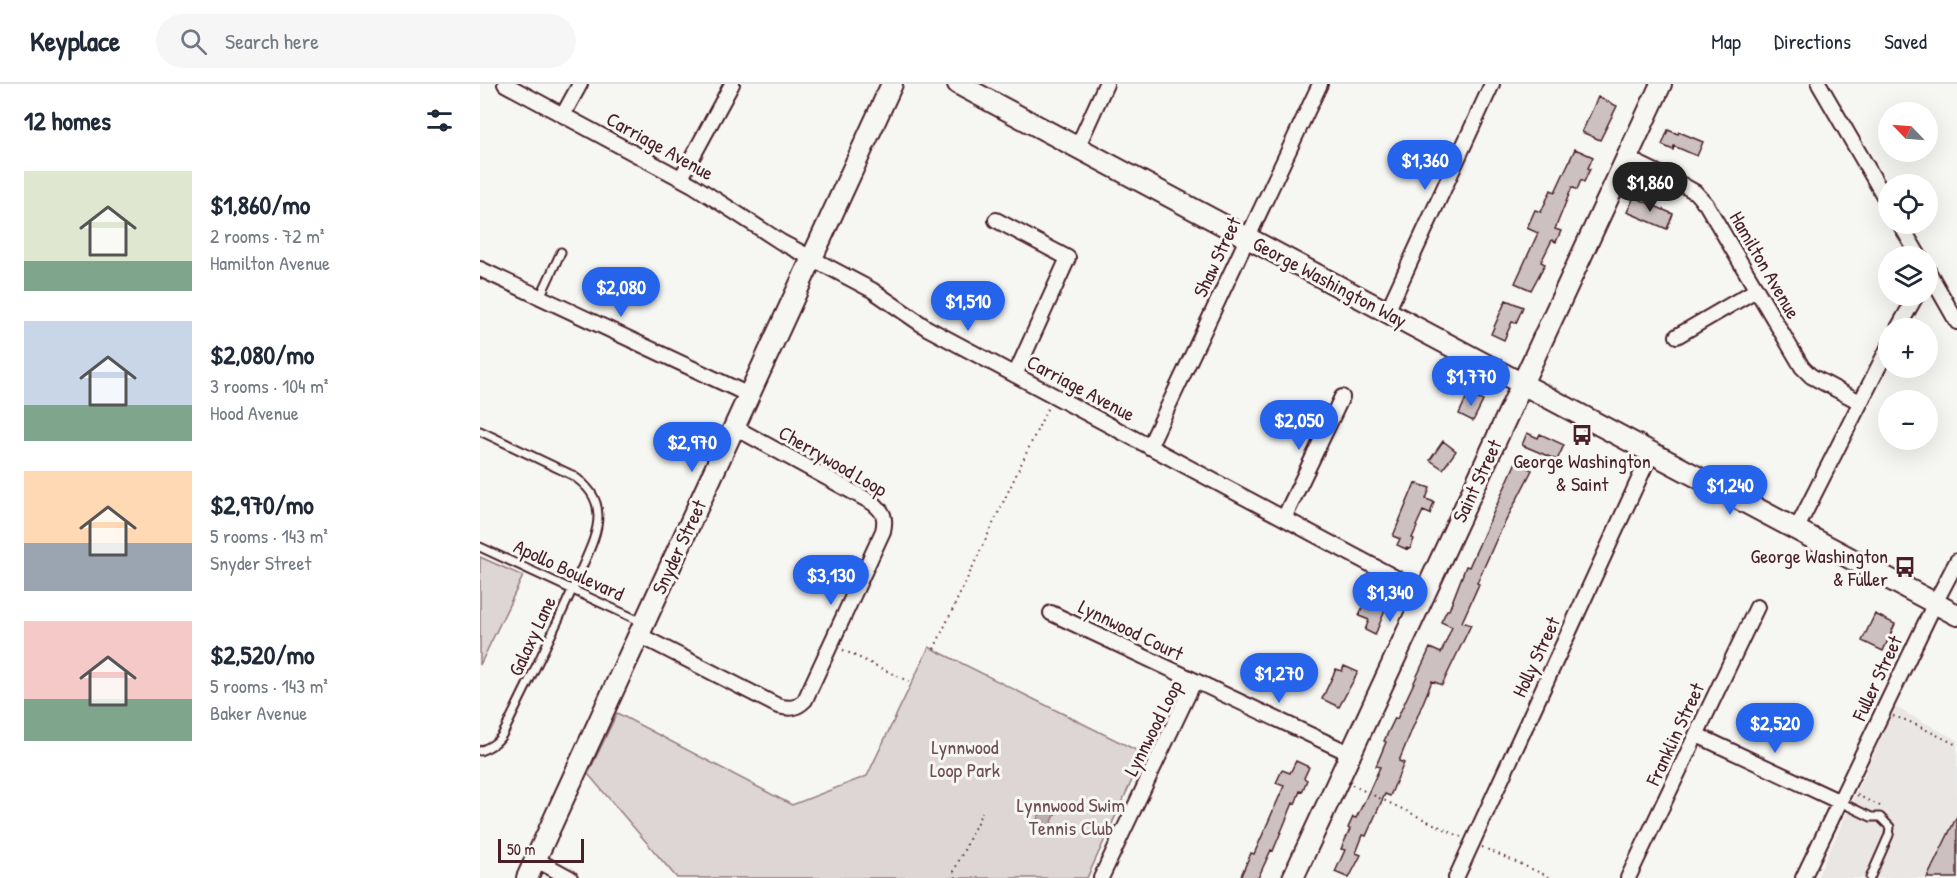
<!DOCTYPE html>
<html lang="en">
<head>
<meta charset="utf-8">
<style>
	body { margin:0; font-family:"Patrick Hand",sans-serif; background:#f6f6f7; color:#1f2937; height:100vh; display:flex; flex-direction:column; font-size:22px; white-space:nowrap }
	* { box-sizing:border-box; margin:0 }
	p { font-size:20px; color:#747a83 }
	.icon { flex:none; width:33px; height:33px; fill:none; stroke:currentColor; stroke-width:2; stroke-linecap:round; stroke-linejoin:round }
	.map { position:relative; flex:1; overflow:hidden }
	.sheet { display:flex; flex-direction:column; background:#fff; width:480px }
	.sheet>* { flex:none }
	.needle { width:39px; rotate:295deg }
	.fabs { position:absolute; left:1398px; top:18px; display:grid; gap:12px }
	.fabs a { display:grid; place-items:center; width:60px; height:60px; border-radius:50%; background:#fff; box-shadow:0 6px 24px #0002; font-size:30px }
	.scale { position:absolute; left:18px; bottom:15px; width:86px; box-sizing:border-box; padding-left:6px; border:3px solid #4a1f2b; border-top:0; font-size:16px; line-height:21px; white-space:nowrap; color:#4a1f2b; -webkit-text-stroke:4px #f6f6f2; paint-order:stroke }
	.price { position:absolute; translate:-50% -51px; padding:0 14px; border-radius:21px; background:#2563eb; color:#fff; font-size:20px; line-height:39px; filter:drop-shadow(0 2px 3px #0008) }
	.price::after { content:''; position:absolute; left:50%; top:36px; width:18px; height:14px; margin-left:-9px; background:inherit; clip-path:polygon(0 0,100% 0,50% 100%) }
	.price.selected { background:#222; color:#fff }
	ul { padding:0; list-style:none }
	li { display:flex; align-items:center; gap:18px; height:150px; padding:0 24px }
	li span { display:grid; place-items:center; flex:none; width:168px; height:120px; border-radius:0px; color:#555 }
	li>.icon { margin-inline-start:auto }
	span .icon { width:72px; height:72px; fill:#fffc; stroke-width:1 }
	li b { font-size:26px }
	h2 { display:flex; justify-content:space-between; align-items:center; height:72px; padding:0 24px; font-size:26px }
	header { display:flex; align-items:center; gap:36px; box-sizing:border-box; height:84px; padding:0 30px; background:#fff; border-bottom:2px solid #e0e1e3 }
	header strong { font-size:28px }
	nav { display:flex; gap:33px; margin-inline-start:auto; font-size:21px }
	.search { width:420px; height:54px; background:#f6f6f7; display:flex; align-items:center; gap:15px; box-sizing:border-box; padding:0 21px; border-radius:33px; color:#747a83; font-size:22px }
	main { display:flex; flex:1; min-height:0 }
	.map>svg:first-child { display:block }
	.built { fill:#e9e6e3 }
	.green { fill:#ddd6d5; stroke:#947a80; stroke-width:1.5 }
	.water { fill:#bbadae; stroke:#8e747a; stroke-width:1.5 }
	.building { fill:#ccc1c0; stroke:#4a1f2b; stroke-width:1.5 }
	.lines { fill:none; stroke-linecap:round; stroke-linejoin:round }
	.lane-casing { stroke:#4a1f2b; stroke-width:11 }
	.street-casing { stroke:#4a1f2b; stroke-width:18 }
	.secondary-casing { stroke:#4a1f2b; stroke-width:24 }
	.path { stroke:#4a1f2b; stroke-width:2; stroke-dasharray:1.5 4.5; stroke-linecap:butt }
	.lane { stroke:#f6f6f2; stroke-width:7 }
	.street { stroke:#f6f6f2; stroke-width:14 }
	.secondary { stroke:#f6f6f2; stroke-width:20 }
	.labels { text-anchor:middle; stroke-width:6; stroke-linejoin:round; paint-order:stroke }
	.street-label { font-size:20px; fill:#4a1f2b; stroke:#f6f6f2 }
	.poi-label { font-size:20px; fill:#4a1f2b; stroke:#f6f6f2 }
	.park-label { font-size:20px; fill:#6f4d56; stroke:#f6f6f2 }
</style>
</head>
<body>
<header>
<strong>Keyplace</strong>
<div class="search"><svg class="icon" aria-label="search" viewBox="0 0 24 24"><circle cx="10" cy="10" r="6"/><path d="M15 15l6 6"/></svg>Search here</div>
<nav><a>Map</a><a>Directions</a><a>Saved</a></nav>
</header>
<main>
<section class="sheet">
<h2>12 homes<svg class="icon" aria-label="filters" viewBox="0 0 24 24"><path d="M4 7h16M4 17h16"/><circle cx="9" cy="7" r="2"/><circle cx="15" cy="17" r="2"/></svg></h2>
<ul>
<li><span style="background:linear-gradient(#dfe7d0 75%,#7fa58c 0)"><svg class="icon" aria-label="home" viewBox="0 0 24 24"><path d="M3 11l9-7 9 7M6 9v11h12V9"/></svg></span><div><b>$1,860/mo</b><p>2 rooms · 72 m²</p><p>Hamilton Avenue</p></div></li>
<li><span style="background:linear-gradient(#c9d6e8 70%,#7fa58c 0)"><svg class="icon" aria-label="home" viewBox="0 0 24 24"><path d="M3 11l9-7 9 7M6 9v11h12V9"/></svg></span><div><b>$2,080/mo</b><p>3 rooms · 104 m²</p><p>Hood Avenue</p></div></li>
<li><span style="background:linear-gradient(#ffd9b3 60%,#9aa5b1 0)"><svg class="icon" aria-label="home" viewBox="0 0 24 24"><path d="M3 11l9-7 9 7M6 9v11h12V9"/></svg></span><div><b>$2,970/mo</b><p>5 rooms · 143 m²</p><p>Snyder Street</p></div></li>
<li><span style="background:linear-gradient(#f6c9c9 65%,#7fa58c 0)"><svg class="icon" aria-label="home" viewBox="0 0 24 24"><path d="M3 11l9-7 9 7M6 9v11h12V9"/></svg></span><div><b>$2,520/mo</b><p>5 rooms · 143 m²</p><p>Baker Avenue</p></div></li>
</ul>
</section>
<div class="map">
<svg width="1477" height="794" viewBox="0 0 1477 794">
	<rect width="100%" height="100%" fill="#f6f6f2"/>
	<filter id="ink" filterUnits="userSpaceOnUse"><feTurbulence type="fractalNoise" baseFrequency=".0167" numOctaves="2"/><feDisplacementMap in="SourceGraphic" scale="12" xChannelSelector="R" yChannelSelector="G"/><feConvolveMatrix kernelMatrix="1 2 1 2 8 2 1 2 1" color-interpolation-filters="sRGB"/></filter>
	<g filter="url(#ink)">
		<path class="built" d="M1415 623 1477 656V794H1337Z"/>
		<path class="green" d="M0 473 43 492 0 581Z
			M449 563 664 670 607 794H197L108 690 137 629 312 721 387 692Z"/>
		<path class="water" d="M565 719 578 725 564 754 551 748Z"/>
		<path class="building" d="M1118 13 1137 22 1120 56 1102 48Z
			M1188 46 1198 50 1199 48 1223 58 1217 72 1194 62 1193 66 1182 61Z
			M1095 65 1113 73 1108 84 1110 85 1104 98 1101 96 1097 106 1092 103 1075 145 1081 147 1076 158 1072 156 1061 178 1065 180 1051 206 1035 199 1058 149 1047 144 1055 126 1061 128 1071 106 1075 108Z
			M1154 113 1193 130 1187 145 1147 128Z
			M1026 216 1043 223 1036 239 1032 238 1024 256 1011 250Z
			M988 310 1003 317 993 337 979 330Z
			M1047 349 1058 354 1060 350 1084 361 1077 376 1042 361Z
			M963 357 976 367 963 385 950 376Z
			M1036 378 1052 386 1017 454 997 499 999 500 982 538 991 541 962 601 952 597 919 677 924 679 910 712 905 710 886 752 883 751 876 769 881 771 869 794 855 788 865 766 861 765 870 745 868 744 873 733 876 734 886 714 900 683 896 682 906 658 904 657 915 634 917 635 950 564 961 569 972 543 961 538 967 526H969L986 482 989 483Z
			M935 399 950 404 946 415 954 418 950 430 943 427 936 442 937 443 932 454 934 455 930 465 926 464V465L917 461 920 455 913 452Z
			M886 515 906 524 895 551 885 546 889 536 879 532Z
			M1395 530 1415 540 1403 567 1382 557Z
			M864 582 878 588 859 623 842 615 856 585 862 587Z
			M816 677 829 683 824 694 827 696 822 708 820 707 815 720 813 719 793 767 791 766 778 794H760L771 769 774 770 804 702 796 699 802 686 810 689Z
			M1477 732V794H1447Z"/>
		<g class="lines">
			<defs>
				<path id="lane" d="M60 213 81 168
					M0 347 92 391C107 401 118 413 118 432 118 451 107 471 100 488 77 542 50 594 25 646 19 658 12 662 0 667
					M0 463 162 538
					M1360 718 1391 733H1400L1410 743 1409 751 1390 794"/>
				<path id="street" d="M25 0 213 101 301 158 392 206 447 244 944 509
					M1339 0 1408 119
					M83 31 100 0
					M597 64 626 0
					M1147 74 1199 99 1215 108 1226 120 1322 283 1331 292 1380 318
					M201 94 252 0
					M516 136 588 174 535 291
					M1420 140 1439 172
					M0 185 269 311
					M1448 187 1477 238
					M907 228 1012 0
					M1418 244 1436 212
					M1197 252 1276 206
					M669 363 840 0
					M804 434 862 313
					M1316 446 1408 264
					M571 529 871 670
					M159 551 298 622C310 625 316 625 325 616L403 447C406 434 404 428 393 419L254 343
					M1217 651 1360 718
					M55 775 90 794
					M621 794 714 598
					M976 794 1171 369
					M1148 794 1277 523
					M1323 794 1455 519 1477 477"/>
				<path id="secondary" d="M478 0 1477 531
					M47 794 412 0
					M813 794 1181 0"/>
			</defs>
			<use href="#lane" class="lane-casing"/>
			<use href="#street" class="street-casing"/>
			<use href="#secondary" class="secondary-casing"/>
			<path class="path" d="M454 565 569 321
				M363 566 432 599
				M1413 632 1428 637 1477 661
				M872 701 981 753
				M1377 711 1402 723
				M1002 763 1072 794
				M476 794 474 787 502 728"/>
			<use href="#lane" class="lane"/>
			<use href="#street" class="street"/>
			<use href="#secondary" class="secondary"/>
		</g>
	</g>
	<defs>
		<symbol id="bus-bare" viewBox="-9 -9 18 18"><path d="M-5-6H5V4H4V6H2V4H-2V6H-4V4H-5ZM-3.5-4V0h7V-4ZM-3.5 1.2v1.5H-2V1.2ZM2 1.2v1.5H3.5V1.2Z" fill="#4a1f2b" stroke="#f6f6f2" stroke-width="2.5" paint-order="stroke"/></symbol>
	</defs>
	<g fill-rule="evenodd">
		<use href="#bus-bare" x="1087" y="336" width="30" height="30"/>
		<use href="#bus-bare" x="1410" y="468" width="30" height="30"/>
	</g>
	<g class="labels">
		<g class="street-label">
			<text transform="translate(180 62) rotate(29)" y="7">Carriage Avenue</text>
			<text transform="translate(737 173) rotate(-65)" y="7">Shaw Street</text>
			<text transform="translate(1285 181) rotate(60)" y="7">Hamilton Avenue</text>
			<text transform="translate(850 198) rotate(28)" y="7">George Washington Way</text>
			<text transform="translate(601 304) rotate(28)" y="7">Carriage Avenue</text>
			<text transform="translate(353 377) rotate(30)" y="7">Cherrywood Loop</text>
			<text transform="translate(997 397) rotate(-65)" y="7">Saint Street</text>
			<text transform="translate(199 463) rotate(-65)" y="7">Snyder Street</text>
			<text transform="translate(89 486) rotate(25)" y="7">Apollo Boulevard</text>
			<text transform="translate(651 546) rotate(26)" y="7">Lynnwood Court</text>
			<text transform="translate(52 552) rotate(-65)" y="7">Galaxy Lane</text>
			<text transform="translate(1056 573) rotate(-65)" y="7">Holly Street</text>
			<text transform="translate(1397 594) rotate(-65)" y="7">Fuller Street</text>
			<text transform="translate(673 644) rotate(-63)" y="7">Lynnwood Loop</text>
			<text transform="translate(1195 650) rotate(-65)" y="7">Franklin Street</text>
		</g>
		<g class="poi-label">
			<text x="1102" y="384">George Washington<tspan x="1102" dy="23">&amp; Saint</tspan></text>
			<text x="1408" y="479" text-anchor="end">George Washington<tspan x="1408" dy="23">&amp; Fuller</tspan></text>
		</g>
		<g class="park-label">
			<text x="485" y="670">Lynnwood<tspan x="485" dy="23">Loop Park</tspan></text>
			<text x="591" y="728">Lynnwood Swim<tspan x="591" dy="23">Tennis Club</tspan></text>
		</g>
	</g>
</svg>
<div class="fabs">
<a><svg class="needle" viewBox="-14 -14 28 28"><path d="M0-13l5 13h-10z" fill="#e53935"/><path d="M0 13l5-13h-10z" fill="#747a83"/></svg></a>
<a><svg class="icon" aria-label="locate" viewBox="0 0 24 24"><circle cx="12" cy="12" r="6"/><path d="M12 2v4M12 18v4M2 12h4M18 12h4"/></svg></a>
<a><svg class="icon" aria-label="layers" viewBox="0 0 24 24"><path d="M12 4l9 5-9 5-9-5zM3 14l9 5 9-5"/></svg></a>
<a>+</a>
<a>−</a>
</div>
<div class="scale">50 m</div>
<b class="price" style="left:945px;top:107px">$1,360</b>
<b class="price selected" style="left:1170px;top:129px">$1,860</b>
<b class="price" style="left:141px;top:234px">$2,080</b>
<b class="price" style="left:488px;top:248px">$1,510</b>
<b class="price" style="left:991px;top:323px">$1,770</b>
<b class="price" style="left:819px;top:367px">$2,050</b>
<b class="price" style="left:212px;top:389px">$2,970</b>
<b class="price" style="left:1250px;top:432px">$1,240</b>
<b class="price" style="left:351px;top:522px">$3,130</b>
<b class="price" style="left:910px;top:539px">$1,340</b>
<b class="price" style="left:799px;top:620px">$1,270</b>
<b class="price" style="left:1295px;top:670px">$2,520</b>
</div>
</main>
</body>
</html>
